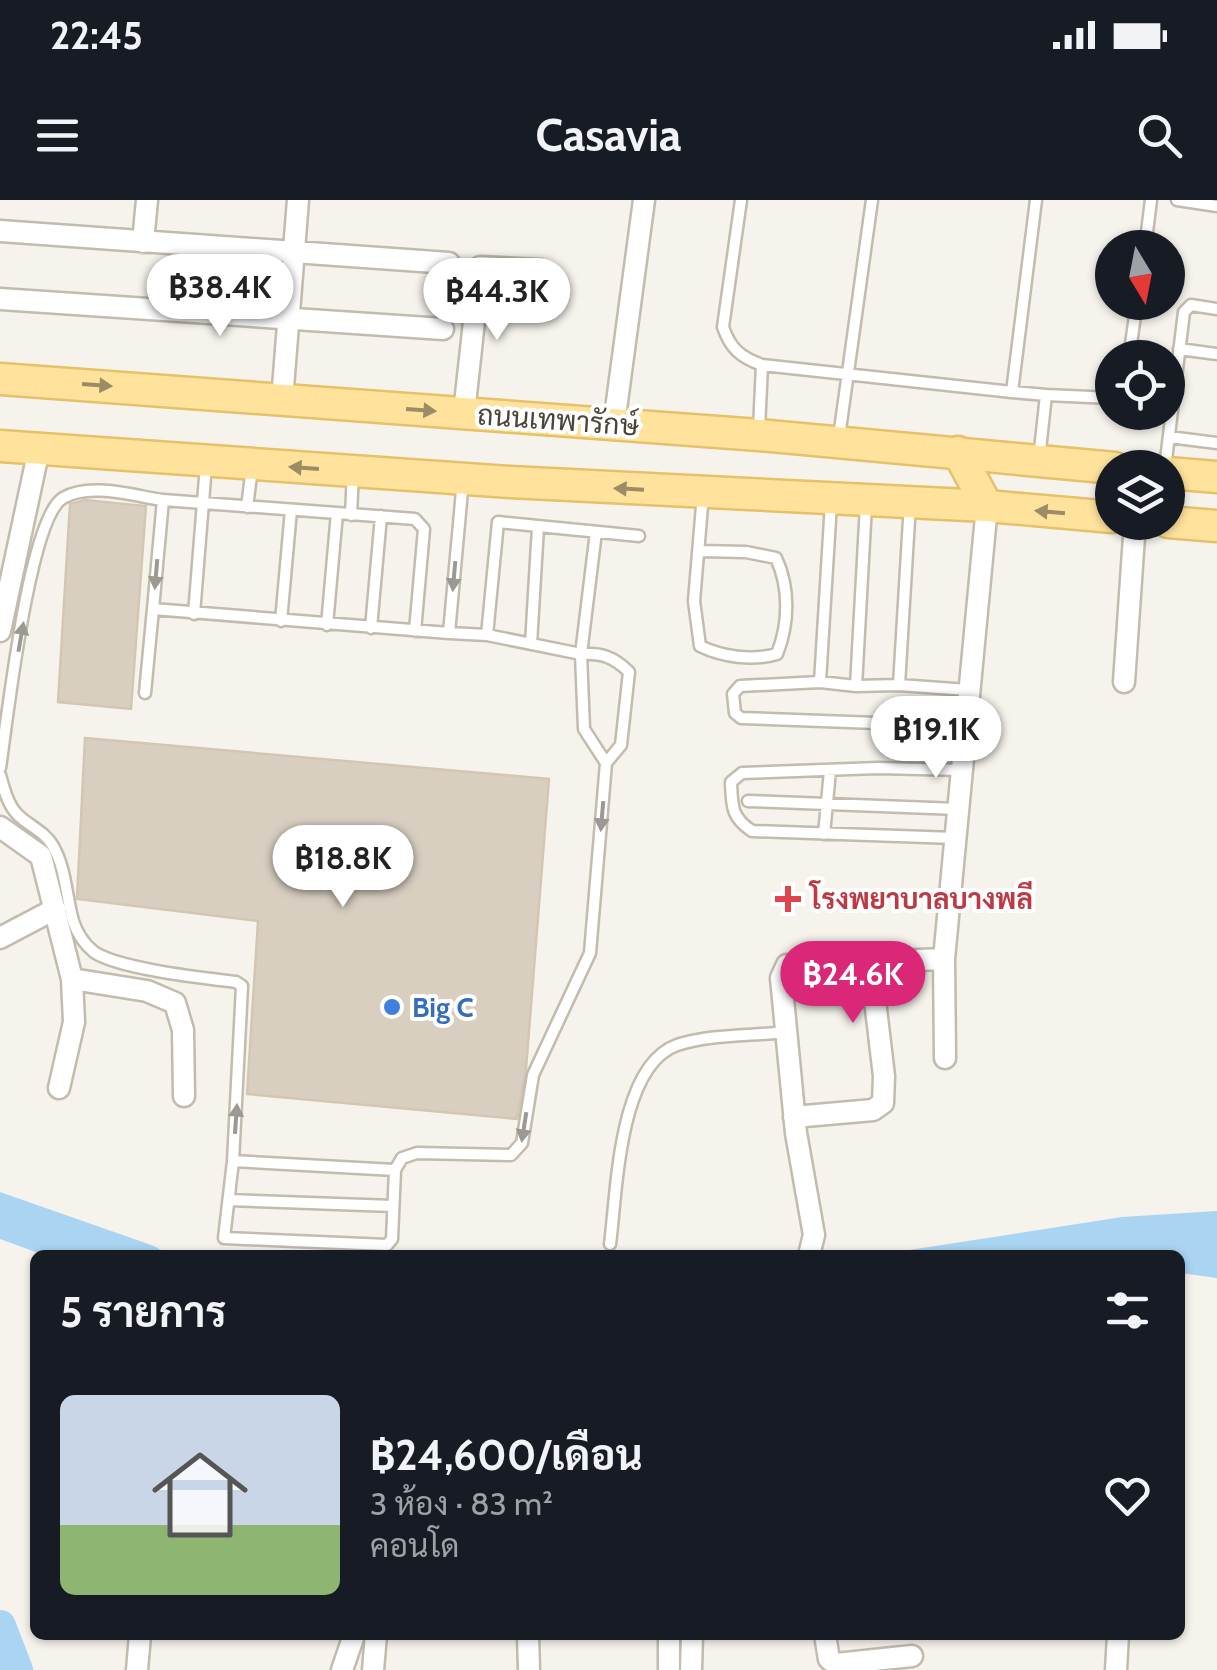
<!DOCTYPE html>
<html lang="th">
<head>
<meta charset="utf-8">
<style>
	body { margin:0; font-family:Cabin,Sarabun,sans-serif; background:#242831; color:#f1f3f6; height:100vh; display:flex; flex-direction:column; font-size:38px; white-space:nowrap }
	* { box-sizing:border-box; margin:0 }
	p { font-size:32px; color:#9ea1a6 }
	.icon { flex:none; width:55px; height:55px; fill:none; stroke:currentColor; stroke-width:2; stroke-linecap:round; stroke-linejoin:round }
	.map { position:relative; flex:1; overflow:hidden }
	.panel { position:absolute; left:30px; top:1050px; width:1155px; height:390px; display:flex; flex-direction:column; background:#171b24; border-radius:15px; box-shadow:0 2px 8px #0004 }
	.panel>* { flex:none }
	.needle { width:65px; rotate:170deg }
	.fabs { position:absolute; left:1095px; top:30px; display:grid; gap:20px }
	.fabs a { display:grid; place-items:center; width:90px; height:90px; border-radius:50%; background:#171b24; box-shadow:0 2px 8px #0004; font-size:50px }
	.price { position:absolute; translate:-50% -85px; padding:0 22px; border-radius:35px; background:#fff; color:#222; font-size:32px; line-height:65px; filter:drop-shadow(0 2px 5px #0008) }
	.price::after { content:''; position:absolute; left:50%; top:60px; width:30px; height:22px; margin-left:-15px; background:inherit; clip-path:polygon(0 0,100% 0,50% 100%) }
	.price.current { background:#db2777; color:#fff }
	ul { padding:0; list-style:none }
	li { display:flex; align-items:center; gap:30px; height:250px; padding:0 30px }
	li+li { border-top:2px solid #363941 }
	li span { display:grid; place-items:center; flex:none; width:280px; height:200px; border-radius:15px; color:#555 }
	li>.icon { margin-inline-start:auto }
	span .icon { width:120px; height:120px; fill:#fffc; stroke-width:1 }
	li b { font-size:42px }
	h2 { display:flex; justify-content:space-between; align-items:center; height:120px; padding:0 30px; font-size:42px }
	.status { display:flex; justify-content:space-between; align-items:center; height:70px; padding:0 50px; background:#171b24; direction:ltr }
	.status svg { height:28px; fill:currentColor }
	header { display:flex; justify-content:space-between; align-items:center; height:130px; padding:0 30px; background:#171b24; font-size:45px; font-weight:700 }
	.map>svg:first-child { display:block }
	.water { fill:#a9d4f2 }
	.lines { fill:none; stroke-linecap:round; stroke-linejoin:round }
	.river { stroke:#a9d4f2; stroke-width:32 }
	.building { fill:#d8cfc1; stroke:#d3c7b4; stroke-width:2.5 }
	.lane-casing { stroke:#c2bbae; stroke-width:15 }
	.street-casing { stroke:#c2bbae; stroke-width:25 }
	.primary-casing { stroke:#e6c16a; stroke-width:35 }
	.lane { stroke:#fff; stroke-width:10 }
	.street { stroke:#fff; stroke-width:20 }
	.primary { stroke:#ffe39c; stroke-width:30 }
	.oneway { fill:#9c8c66 }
	.oneway2 { fill:#9c9892 }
	.health-dot { fill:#e0444e; stroke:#fff; stroke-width:4 }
	.shop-dot { fill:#3f7fe0; stroke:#fff; stroke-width:4 }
	.labels { text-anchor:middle; stroke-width:8; stroke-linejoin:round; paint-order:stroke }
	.street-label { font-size:28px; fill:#4b4439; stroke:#fff }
	.health-label { font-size:28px; font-weight:bold; fill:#be3a42; stroke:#fff; text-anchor:start }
	.shop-label { font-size:28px; font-weight:bold; fill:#366cbe; stroke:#fff; text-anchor:start }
</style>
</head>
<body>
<div class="status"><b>22:45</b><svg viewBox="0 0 49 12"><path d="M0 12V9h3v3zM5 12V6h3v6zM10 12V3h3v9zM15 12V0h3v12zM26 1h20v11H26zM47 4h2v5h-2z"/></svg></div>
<header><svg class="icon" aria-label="menu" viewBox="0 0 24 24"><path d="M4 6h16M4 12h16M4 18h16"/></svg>Casavia<svg class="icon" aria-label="search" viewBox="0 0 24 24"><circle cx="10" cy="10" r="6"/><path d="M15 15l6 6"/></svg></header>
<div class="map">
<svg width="1217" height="1470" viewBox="0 0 1217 1470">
	<rect width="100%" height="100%" fill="#f6f3ec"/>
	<path class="water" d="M0 992 154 1046 169 1055H44L0 1039Z
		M1217 1011V1078L1180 1073V1055H877L1122 1017Z"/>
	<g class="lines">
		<path class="river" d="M0 1426 17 1470"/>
	</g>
	<path class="building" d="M85 300 146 306 131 509 58 502 70 304Z
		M85 538 549 579 526 869 517 919 247 894 258 721 77 699Z"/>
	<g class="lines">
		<defs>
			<path id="lane" d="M741 0 723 127C730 148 740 157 762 165L759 229
				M1177 0 1217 6
				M1145 48 1151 0
				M1179 149 1217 154
				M1129 158 1137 102
				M762 165 1012 192 1036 0
				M1012 192 1046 195
				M839 237 872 0
				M1169 237 1217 243
				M1039 259 1046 195 1112 198
				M1165 268 1184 112 1191 105 1217 109
				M163 300 337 313
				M866 305 856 486 899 485 968 490
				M247 307 252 268
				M351 315 353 272
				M596 332 581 454C602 453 614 457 629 472L621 545 606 563
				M700 351 746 352 776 358C790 388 789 424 777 454 752 461 723 457 700 446L694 401 703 294
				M194 414 206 265
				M281 421 291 310
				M327 425 337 313 415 319 424 329 415 431
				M371 428 381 316
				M487 435 498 322 639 336
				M531 444 538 327
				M820 482 831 303
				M899 485 910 303
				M856 486 820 482 740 486 733 494 735 513 741 518 957 526
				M145 493 153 409
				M0 568C7 521 29 318 63 298 90 282 134 296 163 300L153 409 449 433
				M0 575C4 589 8 606 19 616 31 627 45 632 53 646 66 669 66 696 73 721 77 733 84 744 94 752 119 769 204 778 236 782L242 786 233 961 395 970 402 958 417 953 511 955 522 943 533 875 590 753 606 563 584 529 581 454 487 435 449 433 463 280
				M748 601 958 609
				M824 634 830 571
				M955 638 752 631C731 617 732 606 731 582L742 573 878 568 962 570
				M233 961 224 1038 387 1045 392 1039 395 970
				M229 1000 393 1006
				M610 1044C617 992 618 866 677 845 711 834 751 836 786 832"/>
			<path id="street" d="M0 31 449 63
				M143 42 147 0
				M0 99 443 129
				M282 200 298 0
				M464 213 480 67 540 70
				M614 224 644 0
				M0 431 39 249
				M1124 482 1135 322
				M0 627 41 656 72 779 74 822 59 888
				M0 738 55 709
				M72 779 147 791 175 803 183 830 184 896
				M945 858 944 759 987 306
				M794 917 873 910 883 903 884 876 870 759
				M809 1055 814 1035 796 933 781 778 787 765 944 759
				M528 1435 529 1470
				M669 1435V1470
				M825 1435 829 1459 836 1464 912 1456
				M137 1470 140 1435
				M342 1470 354 1435
				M373 1470 376 1435
				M691 1470 692 1435
				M1116 1470 1118 1435"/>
			<path id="primary" d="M0 179 759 235 1115 268
				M0 246 510 282 987 306 1112 317
				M958 252 987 306
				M1168 273 1217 277
				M1168 322 1217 326"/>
		</defs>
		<use href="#lane" class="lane-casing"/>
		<use href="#street" class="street-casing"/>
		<use href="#primary" class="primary-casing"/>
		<use href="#lane" class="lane"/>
		<use href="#street" class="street"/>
		<use href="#primary" class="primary"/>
	</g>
	<defs><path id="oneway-solid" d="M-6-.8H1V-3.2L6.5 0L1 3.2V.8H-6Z" transform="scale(2.5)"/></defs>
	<g class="oneway">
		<use href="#oneway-solid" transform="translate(97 185) rotate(4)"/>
		<use href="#oneway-solid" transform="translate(421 210) rotate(4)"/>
		<use href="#oneway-solid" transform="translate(304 268) rotate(-176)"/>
		<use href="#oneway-solid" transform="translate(629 289) rotate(-177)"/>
		<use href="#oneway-solid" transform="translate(1050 312) rotate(-175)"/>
	</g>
	<g class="oneway2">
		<use href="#oneway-solid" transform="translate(156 374) rotate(95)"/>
		<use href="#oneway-solid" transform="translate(454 376) rotate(95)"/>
		<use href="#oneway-solid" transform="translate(21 437) rotate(-80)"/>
		<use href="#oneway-solid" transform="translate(602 616) rotate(95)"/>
		<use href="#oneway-solid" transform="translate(236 919) rotate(-86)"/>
		<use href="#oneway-solid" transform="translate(524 927) rotate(99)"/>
	</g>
	<path class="health-dot" d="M783 684h10v10h10v10h-10v10h-10v-10h-10v-10h10z"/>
	<circle class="shop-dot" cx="392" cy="807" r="10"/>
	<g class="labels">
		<g class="street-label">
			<text transform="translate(558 220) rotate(4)" y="10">ถนนเทพารักษ์</text>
		</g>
		<g class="health-label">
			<text x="810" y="709">โรงพยาบาลบางพลี</text>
		</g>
		<g class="shop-label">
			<text x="412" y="817">Big C</text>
		</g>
	</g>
</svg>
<div class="fabs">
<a><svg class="needle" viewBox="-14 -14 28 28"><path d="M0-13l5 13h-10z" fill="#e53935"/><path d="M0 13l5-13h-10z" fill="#9ea1a6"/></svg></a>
<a><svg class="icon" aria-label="locate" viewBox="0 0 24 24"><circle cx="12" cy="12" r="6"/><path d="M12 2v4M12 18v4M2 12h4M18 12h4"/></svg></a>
<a><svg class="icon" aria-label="layers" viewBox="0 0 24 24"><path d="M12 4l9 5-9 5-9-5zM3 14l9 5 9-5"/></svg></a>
</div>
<b class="price" style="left:220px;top:139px">฿38.4K</b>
<b class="price" style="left:497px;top:143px">฿44.3K</b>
<b class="price" style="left:936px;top:581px">฿19.1K</b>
<b class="price" style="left:343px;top:710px">฿18.8K</b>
<b class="price current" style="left:853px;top:826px">฿24.6K</b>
<section class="panel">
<h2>5 รายการ<svg class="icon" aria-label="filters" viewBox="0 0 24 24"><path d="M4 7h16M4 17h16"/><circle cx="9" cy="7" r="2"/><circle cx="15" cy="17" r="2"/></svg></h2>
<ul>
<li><span style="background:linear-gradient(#c9d6e8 65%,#8fb573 0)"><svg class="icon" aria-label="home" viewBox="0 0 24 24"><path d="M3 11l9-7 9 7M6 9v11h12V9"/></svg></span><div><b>฿24,600/เดือน</b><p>3 ห้อง · 83 m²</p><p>คอนโด</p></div><svg class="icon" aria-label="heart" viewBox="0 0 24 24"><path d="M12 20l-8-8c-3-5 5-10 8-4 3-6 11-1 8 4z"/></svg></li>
</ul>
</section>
</div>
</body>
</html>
